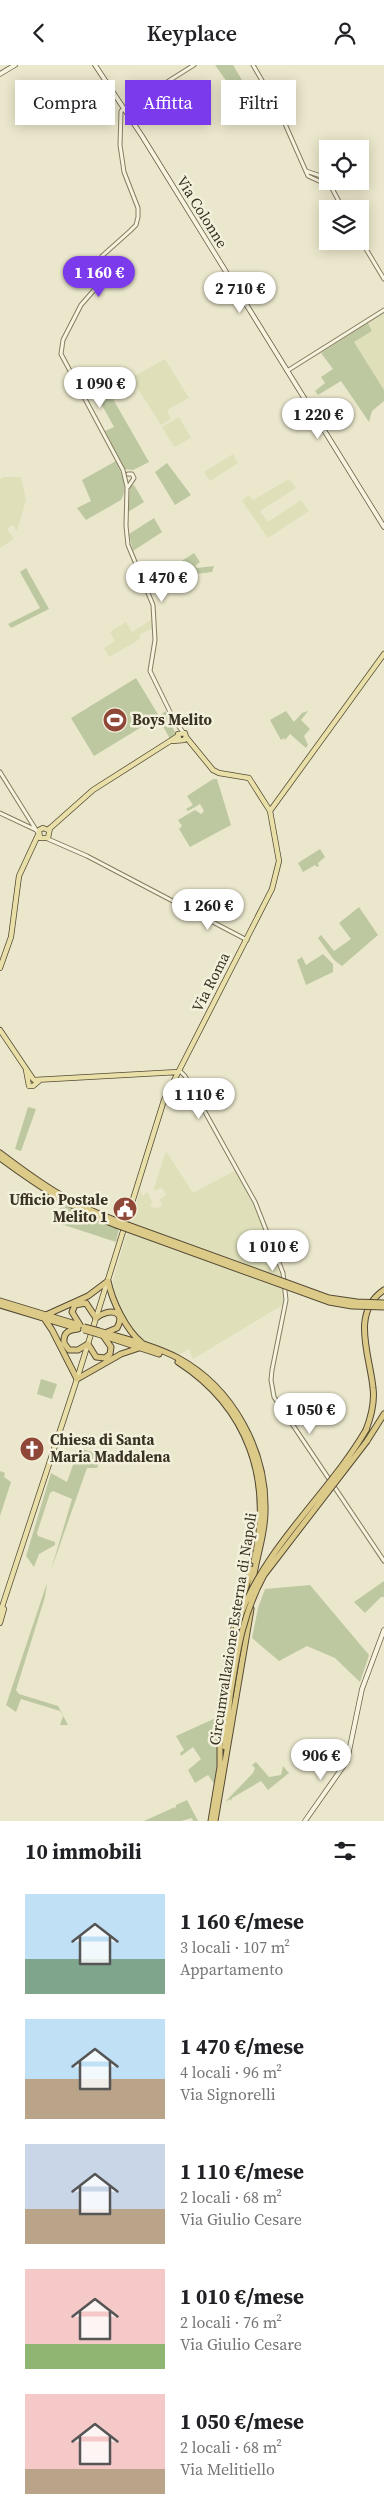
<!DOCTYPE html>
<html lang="it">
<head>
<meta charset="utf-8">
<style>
	body { margin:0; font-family:"Source Serif 4",serif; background:#f6f6f6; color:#202124; height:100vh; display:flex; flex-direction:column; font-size:19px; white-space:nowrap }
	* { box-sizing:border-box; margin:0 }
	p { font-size:16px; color:#757577 }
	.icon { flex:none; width:28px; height:28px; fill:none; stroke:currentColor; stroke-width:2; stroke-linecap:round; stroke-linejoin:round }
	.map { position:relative; height:1756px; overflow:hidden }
	.details { display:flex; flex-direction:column; background:#fff; flex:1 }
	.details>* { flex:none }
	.hud { position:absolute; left:15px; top:15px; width:355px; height:45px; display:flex; gap:10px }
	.buttons { position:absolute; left:319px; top:75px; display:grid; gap:10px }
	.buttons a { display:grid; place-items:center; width:50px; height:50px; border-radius:0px; background:#fff; box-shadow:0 2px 12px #0003; font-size:25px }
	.price { position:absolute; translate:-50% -42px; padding:0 11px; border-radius:18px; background:#fff; color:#222; font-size:16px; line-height:32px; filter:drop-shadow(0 1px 2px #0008) }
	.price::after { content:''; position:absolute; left:50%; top:30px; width:15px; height:11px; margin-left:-8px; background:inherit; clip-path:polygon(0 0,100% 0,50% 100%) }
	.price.selected { background:#7c3aed; color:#fff }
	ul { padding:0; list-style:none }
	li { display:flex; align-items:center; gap:15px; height:125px; padding:0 25px }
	li span { display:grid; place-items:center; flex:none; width:140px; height:100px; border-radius:0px; color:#555 }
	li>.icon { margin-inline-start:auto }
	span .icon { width:60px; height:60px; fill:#fffc; stroke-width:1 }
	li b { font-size:21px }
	h2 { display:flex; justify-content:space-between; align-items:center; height:60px; padding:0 25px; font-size:21px }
	.tag { padding:0 18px; border-radius:0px; background:#fff; box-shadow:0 2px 12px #0003; font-size:18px; line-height:45px }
	.tag.selected { background:#7c3aed; color:#fff }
	header { display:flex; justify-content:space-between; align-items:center; height:65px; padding:0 25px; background:#fff; font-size:22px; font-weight:600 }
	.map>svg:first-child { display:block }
	.farmland { fill:#dfe0ba }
	.green { fill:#bdc8a1 }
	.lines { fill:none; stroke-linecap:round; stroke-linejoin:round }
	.tertiary-casing { stroke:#867c61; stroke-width:5 }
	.secondary-casing { stroke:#685d44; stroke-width:5.5 }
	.primary-casing { stroke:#554a35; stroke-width:6 }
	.trunk-casing { stroke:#554a35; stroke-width:7 }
	.tertiary { stroke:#f6f3df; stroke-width:3 }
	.secondary { stroke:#f6f3df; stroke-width:4 }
	.primary { stroke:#e9e0a9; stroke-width:4.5 }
	.trunk { stroke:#dcca88; stroke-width:5 }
	.trunk-bridge-casing { stroke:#554a35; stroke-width:7; stroke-linecap:butt }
	.trunk-bridge { stroke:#dcca88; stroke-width:5 }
	.labels { text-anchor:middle; stroke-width:5; stroke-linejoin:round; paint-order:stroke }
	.street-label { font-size:15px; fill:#393123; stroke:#f3f0db }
	.poi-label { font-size:15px; font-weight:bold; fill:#393123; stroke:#f3f0db; text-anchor:start }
</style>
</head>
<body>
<header><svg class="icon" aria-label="back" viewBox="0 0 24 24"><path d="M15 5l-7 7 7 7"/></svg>Keyplace<svg class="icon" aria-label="person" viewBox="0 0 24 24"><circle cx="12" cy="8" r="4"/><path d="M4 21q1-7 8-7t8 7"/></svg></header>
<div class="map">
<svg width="384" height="1756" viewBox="0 0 384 1756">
	<rect width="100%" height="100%" fill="#ebe7cc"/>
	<path class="farmland" d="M384 248V325L354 277 372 266 368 258Z
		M165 294 189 333 167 345 171 354 161 360 131 313Z
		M179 352 191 373 174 382 162 362Z
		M233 389 238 398 210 416 204 407Z
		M4 412H21L26 435 17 466 13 460 7 464 14 474 0 483V414Z
		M289 414 296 423 260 446 268 457 301 435 309 446 268 473 242 436 249 430 253 435Z
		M151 555 153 563 139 570 140 574 109 592 104 583 115 576 110 567 126 557 132 567Z
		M166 1086 193 1128 236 1105 263 1161 282 1212 285 1227 284 1239 193 1294 189 1284 177 1291 142 1276 129 1260 114 1230 113 1218 116 1204 140 1125 143 1131 147 1127 153 1138 150 1139 152 1143 155 1142 156 1144 162 1141 160 1134 166 1130 162 1123 153 1126Z"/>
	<path class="green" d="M215 0H233L245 20 234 27Z
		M368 258 372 266 354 277 384 325V336L372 346 369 357 341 316 318 330 315 326 325 318 321 312 333 304 321 288Z
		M109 327 149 397 133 405 125 404 105 366 114 362 98 333Z
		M116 396C121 408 129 422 121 435L86 455 77 443 91 436 82 415Z
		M167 398 191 430 175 440 155 407Z
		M134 420 144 437 128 447 130 421Z
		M154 453 162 467 133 486 129 469Z
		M194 488 200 497 195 501 197 503 214 501 212 507 179 511 177 507 157 516 155 513Z
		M26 503 49 544 11 563 8 559 40 543 20 507Z
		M136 613 159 651 166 646 176 670 170 674 158 652 94 691 71 653Z
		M286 646 294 657 302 648 308 646 301 655 310 664 304 671 308 680 306 683 290 669 285 675 284 673 281 675 270 655Z
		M213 714H217L231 760 190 782 179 764 182 761 178 755 195 745 201 749 204 746 200 739 188 746 186 744 193 740 187 731Z
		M320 784 325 792 318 798 319 801 317 802 315 800 303 807 298 798Z
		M359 842 378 870 342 901 334 895 318 873 321 870 334 886 351 874 339 858Z
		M323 889 333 899V907L306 920 297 895 302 892 306 900Z
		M28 1042 36 1044 21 1086 15 1084Z
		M62 1139 119 1164 116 1177 55 1157Z
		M41 1314 57 1319 52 1334 37 1329Z
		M79 1383 102 1390 97 1403H87L51 1505 72 1434 53 1426 50 1428 37 1468 38 1471 55 1477V1480L39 1489 34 1502 26 1491 51 1408 67 1417Z
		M0 1402V1406L5 1408 4 1412 11 1417 0 1451Z
		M384 1516V1532H381L365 1548 354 1537Z
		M47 1518 45 1532 16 1625 19 1629 58 1641 68 1660H60L63 1651 60 1646 21 1634 16 1647 6 1640Z
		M310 1520 369 1590 360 1617 335 1593 307 1581 279 1596 252 1573 258 1543 265 1524Z
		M218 1652V1703L215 1720 208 1710 195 1718 188 1705 201 1694 193 1682 181 1691 180 1688 184 1685 176 1671Z
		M256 1697 269 1712 281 1710 283 1701 289 1708 268 1725 261 1716 232 1733 231 1736 230 1734 225 1737 253 1708 255 1703 252 1700Z
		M187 1735 198 1756H193L192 1753 181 1756H144L175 1742 176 1744V1740Z"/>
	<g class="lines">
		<defs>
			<path id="tertiary" d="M253 0 278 43 308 111 330 121
				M306 106 324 112 328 116
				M328 116 343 144
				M360 174 384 214
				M287 306 384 245
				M128 422 134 413 132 409H128
				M183 667 174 655 150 606 155 575 153 540 128 480 126 461 127 422 123 405 61 289 63 275 81 240 95 224 102 191 130 166 136 160 138 152V143L124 107 120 80 121 46 194 0
				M0 707 38 768
				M0 748 36 765
				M48 774 87 791 247 875
				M179 1005 185 1011 255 1137 283 1208 286 1235 272 1305 271 1315 274 1332 384 1496"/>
			<path id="secondary" d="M95 0 142 71 384 462
				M0 9 15 0
				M305 1756 347 1696 362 1624 384 1565"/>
			<path id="primary" d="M186 672 213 705 219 708 249 713 270 746
				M173 676 184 675 186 672 185 668 178 669 179 674
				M48 765 93 725 178 671
				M48 765 43 763 39 765 40 773H48L50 763
				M0 903 11 872 19 811 38 770
				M0 965 33 1014
				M26 1005 29 1021H33L39 1016
				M34 1015 178 1007
				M0 1548 77 1314 164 1035 272 824 279 796 270 746 384 589
				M0 1558 4 1544"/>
			<path id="trunk" d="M0 1088C41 1119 68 1138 117 1156
				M0 1093C38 1121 71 1143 116 1160
				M0 1236 79 1260
				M0 1240 76 1263
				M46 1250 88 1231 108 1216C112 1236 126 1265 142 1278
				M44 1253 52 1265 77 1314 121 1289 139 1283
				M80 1260 72 1247 75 1240 86 1238 96 1253C108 1243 127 1245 117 1263L105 1268
				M78 1264C69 1265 63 1267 64 1278L69 1285H78L88 1279 96 1292 105 1293 110 1289 111 1282 104 1272
				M99 1266C125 1274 153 1280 178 1293 233 1323 267 1386 265 1447 265 1474 253 1499 252 1526
				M98 1269 159 1289
				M178 1297C249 1343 273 1416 254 1496
				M366 1365C371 1352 375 1338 373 1323 370 1290 350 1248 384 1225
				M367 1376 384 1349
				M233 1566 251 1504
				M222 1673 225 1636
				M225 1682 230 1632
				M211 1756 220 1702V1642L228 1591
				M215 1756 251 1544"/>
		</defs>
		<use href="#tertiary" class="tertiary-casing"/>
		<use href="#secondary" class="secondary-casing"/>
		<use href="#primary" class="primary-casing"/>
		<use href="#trunk" class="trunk-casing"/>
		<use href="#tertiary" class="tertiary"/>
		<use href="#secondary" class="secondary"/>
		<use href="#primary" class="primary"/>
		<use href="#trunk" class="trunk"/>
		<defs>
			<path id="trunk-bridge" d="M117 1156 329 1233 357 1237 384 1238
				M116 1160 329 1237 352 1241 384 1242
				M84 1262 99 1266
				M84 1265 98 1269
				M230 1632C237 1588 242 1550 264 1510L367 1376
				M225 1636C228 1609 230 1580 239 1554 265 1481 328 1430 366 1365"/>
		</defs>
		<use href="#trunk-bridge" class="trunk-bridge-casing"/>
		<use href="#trunk-bridge" class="trunk-bridge"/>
	</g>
	<defs>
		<symbol id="stadium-disc" viewBox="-11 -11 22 22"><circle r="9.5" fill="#8f4738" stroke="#f3f0db"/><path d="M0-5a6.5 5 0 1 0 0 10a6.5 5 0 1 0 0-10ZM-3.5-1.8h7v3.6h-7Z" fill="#fff"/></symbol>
		<symbol id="civic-disc" viewBox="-11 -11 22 22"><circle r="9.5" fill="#8f4738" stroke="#f3f0db"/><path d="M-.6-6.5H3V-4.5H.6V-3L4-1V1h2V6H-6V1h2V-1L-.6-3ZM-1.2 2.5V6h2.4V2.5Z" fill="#fff"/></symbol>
		<symbol id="church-disc" viewBox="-11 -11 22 22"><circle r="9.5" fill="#8f4738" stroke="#f3f0db"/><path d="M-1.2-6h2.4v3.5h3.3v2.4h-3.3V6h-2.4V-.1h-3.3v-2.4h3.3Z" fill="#fff"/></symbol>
	</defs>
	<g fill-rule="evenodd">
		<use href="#stadium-disc" x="101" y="641" width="28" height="28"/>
		<use href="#civic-disc" x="111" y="1130" width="28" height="28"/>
		<use href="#church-disc" x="18" y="1370" width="28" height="28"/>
	</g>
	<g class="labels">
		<g class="street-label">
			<text transform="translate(202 147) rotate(58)" y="5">Via Colonne</text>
			<text transform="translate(211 917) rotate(-63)" y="5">Via Roma</text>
			<text transform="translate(233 1564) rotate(-81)" y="5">Circumvallazione Esterna di Napoli</text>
		</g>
		<g class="poi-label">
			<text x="132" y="660">Boys Melito</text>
			<text x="108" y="1140" text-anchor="end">Ufficio Postale<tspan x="108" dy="17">Melito 1</tspan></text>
			<text x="50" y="1380">Chiesa di Santa<tspan x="50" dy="17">Maria Maddalena</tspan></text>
		</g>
	</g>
</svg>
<div class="buttons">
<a><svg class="icon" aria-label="locate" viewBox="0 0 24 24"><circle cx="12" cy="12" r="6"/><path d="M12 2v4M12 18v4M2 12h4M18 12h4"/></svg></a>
<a><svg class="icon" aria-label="layers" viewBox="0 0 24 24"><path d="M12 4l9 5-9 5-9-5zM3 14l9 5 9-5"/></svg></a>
</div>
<b class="price selected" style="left:99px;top:233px">1 160 €</b>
<b class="price" style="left:240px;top:249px">2 710 €</b>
<b class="price" style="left:100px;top:344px">1 090 €</b>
<b class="price" style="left:318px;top:375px">1 220 €</b>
<b class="price" style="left:162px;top:538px">1 470 €</b>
<b class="price" style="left:208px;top:866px">1 260 €</b>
<b class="price" style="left:199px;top:1055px">1 110 €</b>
<b class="price" style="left:273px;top:1207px">1 010 €</b>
<b class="price" style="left:310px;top:1370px">1 050 €</b>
<b class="price" style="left:321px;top:1716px">906 €</b>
<div class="hud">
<a class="tag">Compra</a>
<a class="tag selected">Affitta</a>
<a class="tag">Filtri</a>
</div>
</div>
<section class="details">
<h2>10 immobili<svg class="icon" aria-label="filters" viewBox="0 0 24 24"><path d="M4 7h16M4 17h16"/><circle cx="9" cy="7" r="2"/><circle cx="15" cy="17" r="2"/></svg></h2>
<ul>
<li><span style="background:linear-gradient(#bfe0f5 65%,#7fa58c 0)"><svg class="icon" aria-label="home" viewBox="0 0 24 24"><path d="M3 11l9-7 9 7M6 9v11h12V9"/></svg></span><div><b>1 160 €/mese</b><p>3 locali · 107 m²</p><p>Appartamento</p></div></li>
<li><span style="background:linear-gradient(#bfe0f5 60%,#b9a48a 0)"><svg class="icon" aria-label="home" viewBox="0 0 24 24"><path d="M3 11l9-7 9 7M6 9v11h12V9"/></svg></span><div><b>1 470 €/mese</b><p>4 locali · 96 m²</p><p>Via Signorelli</p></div></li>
<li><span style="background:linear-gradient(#c9d6e8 65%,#b9a48a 0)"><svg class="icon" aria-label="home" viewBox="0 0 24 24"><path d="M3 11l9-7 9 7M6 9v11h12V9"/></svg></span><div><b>1 110 €/mese</b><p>2 locali · 68 m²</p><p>Via Giulio Cesare</p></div></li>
<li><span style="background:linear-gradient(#f6c9c9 75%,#8fb573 0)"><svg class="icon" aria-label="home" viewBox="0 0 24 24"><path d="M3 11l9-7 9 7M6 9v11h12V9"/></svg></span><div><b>1 010 €/mese</b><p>2 locali · 76 m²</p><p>Via Giulio Cesare</p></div></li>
<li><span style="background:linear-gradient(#f6c9c9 75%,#b9a48a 0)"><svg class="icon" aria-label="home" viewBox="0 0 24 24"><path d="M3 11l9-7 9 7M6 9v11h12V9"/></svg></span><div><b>1 050 €/mese</b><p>2 locali · 68 m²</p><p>Via Melitiello</p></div></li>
</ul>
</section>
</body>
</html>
